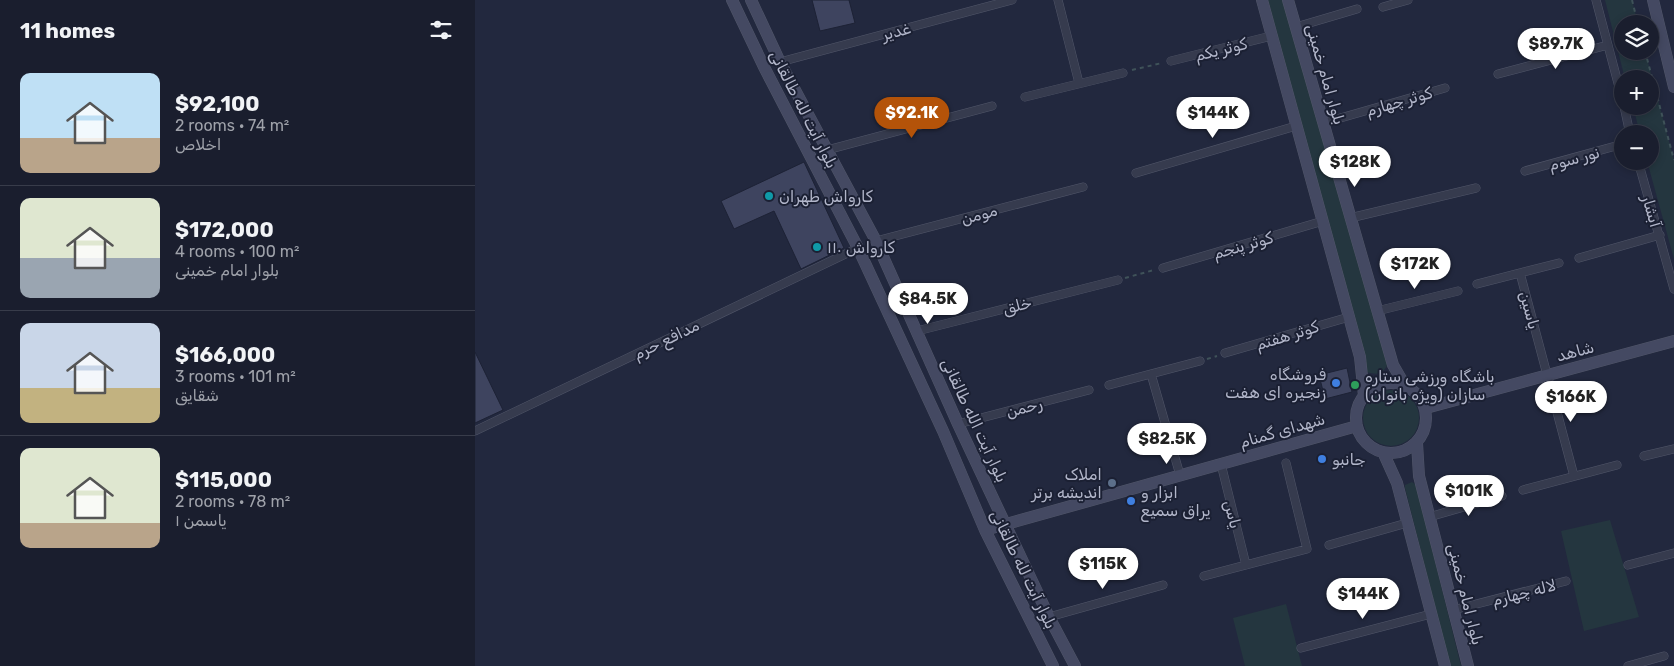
<!DOCTYPE html>
<html lang="en">
<head>
<meta charset="utf-8">
<style>
	body { margin:0; font-family:Rubik,Vazirmatn,sans-serif; background:#232736; color:#f1f3f6; height:100vh; display:flex; flex-direction:column; font-size:19px; white-space:nowrap }
	* { box-sizing:border-box; margin:0 }
	p { font-size:16px; color:#9fa2aa }
	.icon { flex:none; width:28px; height:28px; fill:none; stroke:currentColor; stroke-width:2; stroke-linecap:round; stroke-linejoin:round }
	.map { position:relative; flex:1; overflow:hidden }
	.panel { display:flex; flex-direction:column; background:#1a1e2e; width:475px }
	.panel>* { flex:none }
	.controls { position:absolute; left:1139px; top:15px; display:grid; gap:10px }
	.controls a { display:grid; place-items:center; width:45px; height:45px; border-radius:50%; background:#1a1e2e; box-shadow:0 2px 8px #0003,0 0 0 1px #383c4a; font-size:25px }
	.price { position:absolute; translate:-50% -42px; padding:0 11px; border-radius:18px; background:#fff; color:#222; font-size:16px; line-height:32px; filter:drop-shadow(0 1px 2px #0008) }
	.price::after { content:''; position:absolute; left:50%; top:30px; width:15px; height:11px; margin-left:-8px; background:inherit; clip-path:polygon(0 0,100% 0,50% 100%) }
	.price.selected { background:#b45309; color:#fff }
	ul { padding:0; list-style:none }
	li { display:flex; align-items:center; gap:15px; height:125px; padding:0 20px }
	li+li { border-top:1px solid #383c4a }
	li span { display:grid; place-items:center; flex:none; width:140px; height:100px; border-radius:10px; color:#555 }
	li>.icon { margin-inline-start:auto }
	span .icon { width:60px; height:60px; fill:#fffc; stroke-width:1 }
	li b { font-size:21px }
	h2 { display:flex; justify-content:space-between; align-items:center; height:60px; padding:0 20px; font-size:21px }
	main { display:flex; flex:1; min-height:0 }
	.map>svg:first-child { display:block }
	.green { fill:#24363f }
	.building { fill:#3e445f; stroke:#1d2235 }
	.lines { fill:none; stroke-linecap:round; stroke-linejoin:round }
	.street-casing { stroke:#515669; stroke-width:9 }
	.secondary-casing { stroke:#515669; stroke-width:12 }
	.path { stroke:#3f5259; stroke-width:2; stroke-dasharray:4 4; stroke-linecap:butt }
	.street { stroke:#363b4e; stroke-width:8 }
	.secondary { stroke:#444962; stroke-width:11 }
	.culture-dot { fill:#0f9aa8; stroke:#1b2033; stroke-width:2 }
	.shop-dot { fill:#3f7fe0; stroke:#1b2033; stroke-width:2 }
	.leisure-dot { fill:#2e9e5b; stroke:#1b2033; stroke-width:2 }
	.service-dot { fill:#5c6f8a; stroke:#1b2033; stroke-width:2 }
	.labels { text-anchor:middle; stroke-width:4; stroke-linejoin:round; paint-order:stroke }
	.street-label { font-size:16px; fill:#b2b6ca; stroke:#1b2033 }
	.poi-label { font-size:16px; fill:#b2b6ca; stroke:#1b2033; text-anchor:start }
</style>
</head>
<body>
<main>
<section class="panel">
<h2>11 homes<svg class="icon" aria-label="filters" viewBox="0 0 24 24"><path d="M4 7h16M4 17h16"/><circle cx="9" cy="7" r="2"/><circle cx="15" cy="17" r="2"/></svg></h2>
<ul>
<li><span style="background:linear-gradient(#bfe0f5 65%,#b9a48a 0)"><svg class="icon" aria-label="home" viewBox="0 0 24 24"><path d="M3 11l9-7 9 7M6 9v11h12V9"/></svg></span><div><b>$92,100</b><p>2 rooms · 74 m²</p><p>اخلاص</p></div></li>
<li><span style="background:linear-gradient(#dfe7d0 60%,#9aa5b1 0)"><svg class="icon" aria-label="home" viewBox="0 0 24 24"><path d="M3 11l9-7 9 7M6 9v11h12V9"/></svg></span><div><b>$172,000</b><p>4 rooms · 100 m²</p><p>بلوار امام خمینی</p></div></li>
<li><span style="background:linear-gradient(#c9d6e8 65%,#c2b280 0)"><svg class="icon" aria-label="home" viewBox="0 0 24 24"><path d="M3 11l9-7 9 7M6 9v11h12V9"/></svg></span><div><b>$166,000</b><p>3 rooms · 101 m²</p><p>شقایق</p></div></li>
<li><span style="background:linear-gradient(#dfe7d0 75%,#b9a48a 0)"><svg class="icon" aria-label="home" viewBox="0 0 24 24"><path d="M3 11l9-7 9 7M6 9v11h12V9"/></svg></span><div><b>$115,000</b><p>2 rooms · 78 m²</p><p>یاسمن ۱</p></div></li>
</ul>
</section>
<div class="map">
<svg width="1199" height="666" viewBox="0 0 1199 666">
	<rect width="100%" height="100%" fill="#22283e"/>
	<path class="green" d="M793 0H808L913 364C907 375 903 375 891 372Z
		M1130 0H1157L1163 24H1148V51H1170L1199 160V259L1172 161H1175V134H1165L1158 106H1175V79H1150Z
		M888 418a28 28 0 1 1 56 0a28 28 0 1 1-56 0Z
		M937 482 941 485 986 666H975L930 488V485Z
		M1135 520 1164 617 1109 631 1086 531Z
		M811 604 827 666H770L758 618Z"/>
	<path class="building" d="M337 0H374L380 23 345 31Z
		M329 162 369 248 326 269 299 211 259 229 246 201Z
		M0 352 28 410 0 423Z
		M872 368 877 392 850 399 844 375Z"/>
	<g class="lines">
		<defs>
			<path id="street" d="M583 0 604 83
				M1121 0 1148 102
				M908 7 933 0
				M821 27 882 9
				M696 61 796 36
				M305 62 537 0
				M1023 74 1133 45
				M550 97 648 73
				M1149 106 1155 134
				M848 123 970 88
				M352 150 517 106
				M1163 161 1199 289
				M1050 171 1148 144
				M661 173 821 126
				M875 218 1001 188
				M401 241 608 187
				M1104 258 1185 235
				M688 268 848 221
				M1045 273 1099 476
				M1002 284 1084 263
				M902 311 983 291
				M442 331 643 280
				M750 353 874 317
				M676 374 705 475
				M634 385 725 361
				M483 424 614 390
				M0 431 383 248
				M1169 456 1199 449
				M746 464 771 565
				M1048 490 1142 465
				M954 517 1027 496
				M854 545 932 523
				M1153 565 1199 553
				M729 576 832 549 811 463
				M978 610 1091 581
				M574 617 688 585
				M826 648 956 614
				M1153 666 1189 656"/>
			<path id="secondary" d="M257 0 289 67 383 248 468 431 510 530 578 666
				M276 0 305 62 401 241 483 424 574 617 600 666
				M787 0 885 357 889 396
				M813 0 918 365 929 384
				M1178 0 1199 87
				M881 418a35 35 0 1 1 70 0a35 35 0 1 1-70 0Z
				M951 408 1199 341
				M942 443 944 476 993 666
				M908 452 922 483 970 666
				M510 530 882 426"/>
		</defs>
		<use href="#street" class="street-casing"/>
		<use href="#secondary" class="secondary-casing"/>
		<path class="path" d="M1157 0 1163 24
			M1170 51 1199 160
			M657 70 687 63
			M650 278 679 270
			M732 359 742 356"/>
		<use href="#street" class="street"/>
		<use href="#secondary" class="secondary"/>
	</g>
	<g class="culture-dot">
		<circle cx="294" cy="196" r="5"/>
		<circle cx="342" cy="247" r="5"/>
	</g>
	<g class="shop-dot">
		<circle cx="861" cy="383" r="5"/>
		<circle cx="847" cy="459" r="5"/>
		<circle cx="656" cy="501" r="5"/>
	</g>
	<circle class="leisure-dot" cx="880" cy="385" r="5"/>
	<circle class="service-dot" cx="637" cy="483" r="5"/>
	<g class="labels">
		<g class="street-label">
			<text transform="translate(421 31) rotate(-15)" y="6">غدیر</text>
			<text transform="translate(746 49) rotate(-14)" y="6">کوثر یکم</text>
			<text transform="translate(851 74) rotate(74)" y="6">بلوار امام خمینی</text>
			<text transform="translate(924 101) rotate(-16)" y="6">کوثر چهارم</text>
			<text transform="translate(329 109) rotate(63)" y="6">بلوار آیت لله طالقانی</text>
			<text transform="translate(1099 158) rotate(-15)" y="6">نور سوم</text>
			<text transform="translate(1177 211) rotate(74)" y="6">آبشار</text>
			<text transform="translate(504 214) rotate(-15)" y="6">مومن</text>
			<text transform="translate(768 245) rotate(-16)" y="6">کوثر پنجم</text>
			<text transform="translate(542 305) rotate(-14)" y="6">خلق</text>
			<text transform="translate(1055 310) rotate(75)" y="6">یاسین</text>
			<text transform="translate(812 335) rotate(-17)" y="6">کوثر هفتم</text>
			<text transform="translate(191 339) rotate(-26)" y="6">مدافع حرم</text>
			<text transform="translate(1100 351) rotate(-15)" y="6">شاهد</text>
			<text transform="translate(549 407) rotate(-15)" y="6">رحمن</text>
			<text transform="translate(500 420) rotate(65)" y="6">بلوار آیت الله طالقانی</text>
			<text transform="translate(807 430) rotate(-16)" y="6">شهدای گمنام</text>
			<text transform="translate(758 514) rotate(76)" y="6">یاس</text>
			<text transform="translate(549 569) rotate(64)" y="6">بلوار آیت لله طالقانی</text>
			<text transform="translate(1049 592) rotate(-14)" y="6">لاله چهارم</text>
			<text transform="translate(991 594) rotate(76)" y="6">بلوار امام خمینی</text>
		</g>
		<g class="poi-label">
			<text x="304" y="202">کارواش طهران</text>
			<text x="352" y="253">کارواش ۱۱۰</text>
			<text x="851" y="380" text-anchor="end">فروشگاه<tspan x="851" dy="18">زنجیره ای هفت</tspan></text>
			<text x="890" y="382">باشگاه ورزشی ستاره<tspan x="890" dy="18">سازان (ویژه بانوان)</tspan></text>
			<text x="857" y="465">جانبو</text>
			<text x="627" y="480" text-anchor="end">املاک<tspan x="627" dy="18">اندیشه برتر</tspan></text>
			<text x="666" y="498">ابزار و<tspan x="666" dy="18">يراق سميع</tspan></text>
		</g>
	</g>
</svg>
<div class="controls">
<a><svg class="icon" aria-label="layers" viewBox="0 0 24 24"><path d="M12 4l9 5-9 5-9-5zM3 14l9 5 9-5"/></svg></a>
<a>+</a>
<a>−</a>
</div>
<b class="price" style="left:1081px;top:70px">$89.7K</b>
<b class="price selected" style="left:437px;top:139px">$92.1K</b>
<b class="price" style="left:738px;top:139px">$144K</b>
<b class="price" style="left:880px;top:188px">$128K</b>
<b class="price" style="left:940px;top:290px">$172K</b>
<b class="price" style="left:453px;top:325px">$84.5K</b>
<b class="price" style="left:1096px;top:423px">$166K</b>
<b class="price" style="left:692px;top:465px">$82.5K</b>
<b class="price" style="left:994px;top:517px">$101K</b>
<b class="price" style="left:628px;top:590px">$115K</b>
<b class="price" style="left:888px;top:620px">$144K</b>
</div>
</main>
</body>
</html>
